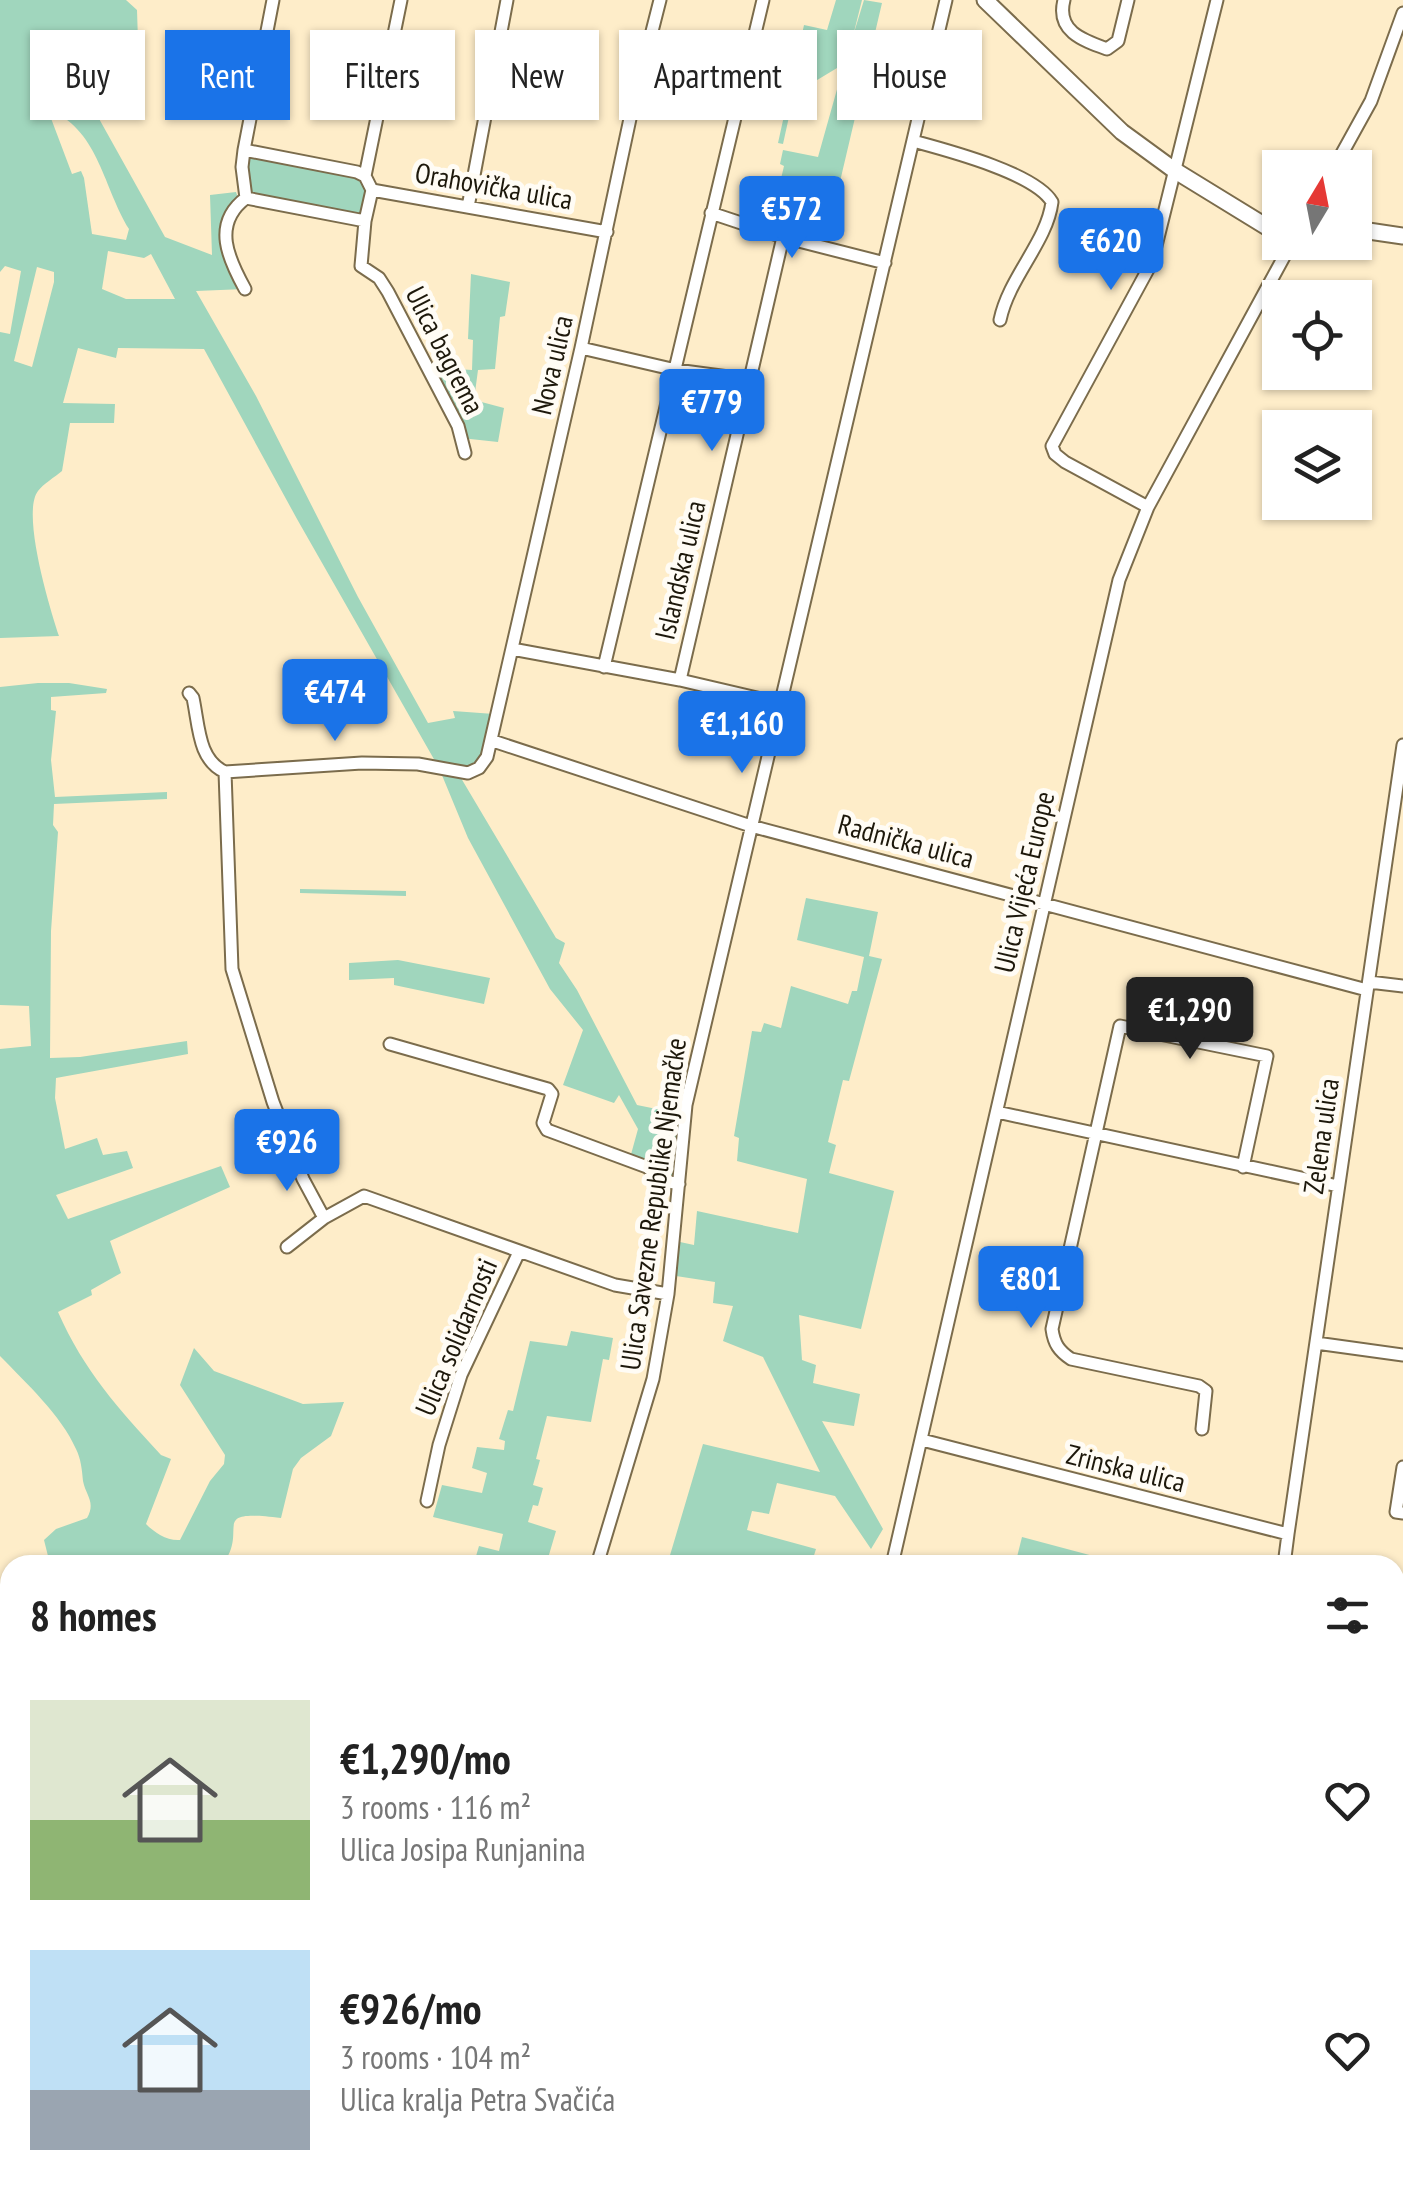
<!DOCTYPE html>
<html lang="en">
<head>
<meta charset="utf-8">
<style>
	body { margin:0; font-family:"PT Sans Narrow",sans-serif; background:#f2f2f2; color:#222; height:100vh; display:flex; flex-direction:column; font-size:38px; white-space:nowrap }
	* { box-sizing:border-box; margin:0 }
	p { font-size:32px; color:#767676 }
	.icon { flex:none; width:55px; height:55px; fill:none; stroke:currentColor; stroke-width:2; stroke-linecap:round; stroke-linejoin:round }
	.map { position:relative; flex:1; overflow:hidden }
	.panel { position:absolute; left:0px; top:1555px; width:1405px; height:642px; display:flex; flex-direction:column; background:#fff; border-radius:30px 30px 0 0; box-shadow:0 2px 8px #0004 }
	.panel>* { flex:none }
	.guide { position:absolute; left:30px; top:30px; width:1345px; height:90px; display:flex; gap:20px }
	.needle { width:65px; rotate:10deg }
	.fabs { position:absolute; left:1262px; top:150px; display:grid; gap:20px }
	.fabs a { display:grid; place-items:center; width:110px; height:110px; border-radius:0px; background:#fff; box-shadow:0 2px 8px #0004; font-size:50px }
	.price { position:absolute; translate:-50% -85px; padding:0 22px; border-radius:10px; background:#1a73e8; color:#fff; font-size:32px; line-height:65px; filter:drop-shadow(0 2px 5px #0008) }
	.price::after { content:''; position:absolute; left:50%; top:60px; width:30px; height:22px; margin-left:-15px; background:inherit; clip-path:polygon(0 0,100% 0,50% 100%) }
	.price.active { background:#222; color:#fff }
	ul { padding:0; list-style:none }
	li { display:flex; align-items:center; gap:30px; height:250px; padding:0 30px }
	li span { display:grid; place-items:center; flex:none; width:280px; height:200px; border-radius:0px; color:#555 }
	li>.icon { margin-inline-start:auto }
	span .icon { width:120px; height:120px; fill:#fffc; stroke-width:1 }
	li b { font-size:42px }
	h2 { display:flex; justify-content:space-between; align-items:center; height:120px; padding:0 30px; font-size:42px }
	.tag { padding:0 35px; border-radius:0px; background:#fff; box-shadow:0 2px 8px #0004; font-size:35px; line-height:90px }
	.tag.active { background:#1a73e8; color:#fff }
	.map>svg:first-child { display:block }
	.green { fill:#a0d6bd; fill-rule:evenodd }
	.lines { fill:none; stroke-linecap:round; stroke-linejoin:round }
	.minor-casing { stroke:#7b6c4c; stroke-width:15 }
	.major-casing { stroke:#7b6c4c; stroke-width:19 }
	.minor { stroke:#fff; stroke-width:11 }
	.major { stroke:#fff; stroke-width:15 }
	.labels { text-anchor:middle; stroke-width:10; stroke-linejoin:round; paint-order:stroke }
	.street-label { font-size:28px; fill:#1d180b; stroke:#fffcf5 }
</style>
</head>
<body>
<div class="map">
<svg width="1403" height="2196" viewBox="0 0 1403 2196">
	<rect width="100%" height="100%" fill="#feedc9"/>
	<path class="green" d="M0 0H126L137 10 138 41 134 67 141 77 83 90 165 237 212 255 210 195 236 192 238 198 225 245 245 289 196 291 256 396 358 597 428 723 455 718 453 711 494 714C486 743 488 760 458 773L556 938 565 943 559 963 577 990 637 1105 681 1114 672 1177 669 1179 630 1158 638 1129 619 1095 614 1103 563 1085 583 1030 550 989 468 838 439 768 297 519 204 349 118 348 116 358 78 348 63 403 115 404 114 423H70L62 471C55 477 43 484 38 491 21 513 50 609 59 636L0 638V332L10 334 21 271 5 266 0 272ZM52 111C99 132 104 189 129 229L126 240 92 234 84 178 81 171 72 174 49 113ZM108 251 144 258 151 254 175 299H126L102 289ZM37 267 54 272V282L32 367 14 361Z
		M836 0H862L853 36 864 0 882 3 826 241 770 225 784 166 780 164 783 150 818 157 852 36 842 65 794 94 783 144 778 143 804 25 827 30Z
		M250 156 358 177 367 193 362 217 248 193 246 159Z
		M471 274 510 282 505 316 500 317 495 369 478 370 474 400 504 408 498 442 461 438 427 367 472 370 473 340 468 339Z
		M38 683H69L107 689 106 693 51 697V710L56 711 51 760 55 797 167 792V799L54 804 53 825 58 832 51 931 50 1058 80 1057 187 1041 188 1054 56 1078 55 1098 65 1149 97 1138 103 1155 127 1151 133 1168 56 1195 68 1219 221 1166 230 1187 110 1241 121 1273 91 1290 92 1295 58 1312C84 1371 118 1408 161 1455L171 1459 146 1524C155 1533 167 1541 180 1540L210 1481 224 1464 225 1455 180 1385 194 1348 214 1371 303 1404 344 1402 331 1436 301 1458 293 1469 281 1518C205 1509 251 1529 222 1565H45L48 1556 44 1540 56 1529 87 1518C96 1502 86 1496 83 1481 82 1470 81 1459 76 1449 61 1415 26 1383 0 1356V1049L31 1046 29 1006 0 1005V687Z
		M300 889 406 891V896L300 893Z
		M806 898 878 912 869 956 882 959 849 1081 843 1080 828 1142 836 1145 829 1173 894 1191 861 1329 799 1315 802 1360 816 1365 813 1383 860 1394 854 1426 822 1421 883 1529 871 1549 835 1496 777 1483 769 1514 752 1511 747 1530 816 1549 811 1565H677L668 1562 703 1444 820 1472 763 1357 723 1341 733 1306 713 1303 715 1282 676 1276 680 1242 694 1245 697 1211 798 1233 807 1179 737 1161 739 1138 734 1136 752 1031 761 1032 764 1023 781 1028 791 986 848 1004 852 991H857L864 957 797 940Z
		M398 960 490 978 484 1004 394 985V978L349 980V963Z
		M571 1331 613 1338 609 1360 603 1359 591 1422 547 1416 536 1459 540 1460 533 1485 543 1488 538 1506 533 1505 528 1522 556 1531 546 1565 474 1563 479 1546 499 1551 503 1534 433 1517 442 1485 482 1493 487 1473 472 1468 477 1447 504 1450 505 1441 499 1439 508 1410 513 1411 530 1341 567 1346Z
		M1022 1537 1127 1565H1129H1015Z
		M10 1593V1836L0 1837V1594Z
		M10 1893V1932L0 1934V1896Z
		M99 2188H170L169 2196H99Z
		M1183 2188H1239L1243 2196H1186Z"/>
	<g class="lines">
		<defs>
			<path id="minor" d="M660 0 631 114 581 348 487 757 479 768 468 773 418 764 362 763 225 772 232 969 273 1102 303 1179 324 1218 364 1196 615 1285 668 1294
				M1064 0C1056 31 1082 40 1107 49L1118 41 1128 0
				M913 141C946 150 1035 173 1052 202 1047 242 1009 277 1000 320
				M244 150 273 0
				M1334 168 1371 101 1403 13
				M365 176 401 0
				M372 190 365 221 246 198 242 167 244 150 357 172 365 176 372 190 607 232
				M468 207 507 0
				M711 213 783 237 885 263
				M365 221 361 266 379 278 388 292 458 426 465 453
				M245 289C229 260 211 224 246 198
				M581 348 676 370 751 380
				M1148 507 1065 462 1055 454 1052 446 1152 262 1217 0
				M512 649 680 680 782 704
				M604 667 763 0
				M680 680 783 237
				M189 693 193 698C199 726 198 760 225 772
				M493 741 751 826 1367 990
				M1369 982 1403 986
				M390 1044 548 1089 552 1094 543 1123 547 1130 647 1167 665 1181 679 1184
				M997 1112 1338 1186
				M287 1247 324 1218
				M1316 1343 1403 1355
				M1202 1429 1206 1391 1199 1386 1071 1359C1059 1351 1054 1344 1052 1329L1120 1026 1267 1056 1243 1167
				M922 1440 1288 1534 1284 1565
				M1403 1467 1396 1512 1403 1513
				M427 1501 439 1445 461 1375 519 1252
				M1288 1534 1403 745
				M597 1565 653 1379 668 1294 686 1105 946 0
				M892 1565 1119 580 1148 507 1292 242
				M1395 1618 1403 1620
				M774 2188 803 2196
				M1272 2188 1278 2196
				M448 2196 450 2188
				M653 2196 659 2188"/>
			<path id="major" d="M985 0 1122 132 1174 170 1280 235
				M1355 229 1403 236"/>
		</defs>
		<use href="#minor" class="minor-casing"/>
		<use href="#major" class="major-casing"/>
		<use href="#minor" class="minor"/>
		<use href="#major" class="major"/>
	</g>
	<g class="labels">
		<g class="street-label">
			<text transform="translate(494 186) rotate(10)" y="10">Orahovička ulica</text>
			<text transform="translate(445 350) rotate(63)" y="10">Ulica bagrema</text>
			<text transform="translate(552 365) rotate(-77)" y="10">Nova ulica</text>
			<text transform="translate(680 570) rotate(-77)" y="10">Islandska ulica</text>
			<text transform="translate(906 841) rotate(15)" y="10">Radnička ulica</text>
			<text transform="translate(1024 882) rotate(-77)" y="10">Ulica Vijeća Europe</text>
			<text transform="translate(1321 1136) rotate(-82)" y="10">Zelena ulica</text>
			<text transform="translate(653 1204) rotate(-82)" y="10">Ulica Savezne Republike Njemačke</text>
			<text transform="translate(456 1337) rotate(-67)" y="10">Ulica solidarnosti</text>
			<text transform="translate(1126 1468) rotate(14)" y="10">Zrinska ulica</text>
		</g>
	</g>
</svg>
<div class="fabs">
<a><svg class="needle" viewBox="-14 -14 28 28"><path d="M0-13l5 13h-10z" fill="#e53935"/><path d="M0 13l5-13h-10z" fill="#767676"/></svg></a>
<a><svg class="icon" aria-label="locate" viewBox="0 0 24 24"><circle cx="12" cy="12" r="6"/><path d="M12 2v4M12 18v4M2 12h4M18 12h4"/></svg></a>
<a><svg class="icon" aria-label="layers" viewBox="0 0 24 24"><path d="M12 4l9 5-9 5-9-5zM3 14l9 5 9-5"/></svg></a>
</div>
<b class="price" style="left:792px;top:261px">€572</b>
<b class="price" style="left:1111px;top:293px">€620</b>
<b class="price" style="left:712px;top:454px">€779</b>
<b class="price" style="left:335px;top:744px">€474</b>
<b class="price" style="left:742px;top:776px">€1,160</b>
<b class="price active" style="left:1190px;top:1062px">€1,290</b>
<b class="price" style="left:287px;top:1194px">€926</b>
<b class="price" style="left:1031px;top:1331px">€801</b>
<div class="guide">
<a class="tag">Buy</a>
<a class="tag active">Rent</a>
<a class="tag">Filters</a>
<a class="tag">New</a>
<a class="tag">Apartment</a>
<a class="tag">House</a>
</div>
<section class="panel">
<h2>8 homes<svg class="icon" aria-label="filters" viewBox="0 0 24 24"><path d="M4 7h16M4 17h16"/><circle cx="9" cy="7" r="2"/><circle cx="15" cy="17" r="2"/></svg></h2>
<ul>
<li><span style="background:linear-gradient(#dfe7d0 60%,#8fb573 0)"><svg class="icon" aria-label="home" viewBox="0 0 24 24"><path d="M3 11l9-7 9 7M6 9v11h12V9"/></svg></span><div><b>€1,290/mo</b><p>3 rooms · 116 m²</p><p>Ulica Josipa Runjanina</p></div><svg class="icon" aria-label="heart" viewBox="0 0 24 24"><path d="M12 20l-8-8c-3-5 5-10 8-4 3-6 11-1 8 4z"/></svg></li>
<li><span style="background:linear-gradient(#bfe0f5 70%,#9aa5b1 0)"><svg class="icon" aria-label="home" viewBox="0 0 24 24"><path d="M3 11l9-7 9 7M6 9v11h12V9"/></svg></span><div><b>€926/mo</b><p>3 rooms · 104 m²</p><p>Ulica kralja Petra Svačića</p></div><svg class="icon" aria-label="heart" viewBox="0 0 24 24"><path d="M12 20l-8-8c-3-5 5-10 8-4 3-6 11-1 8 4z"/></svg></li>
</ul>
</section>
</div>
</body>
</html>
